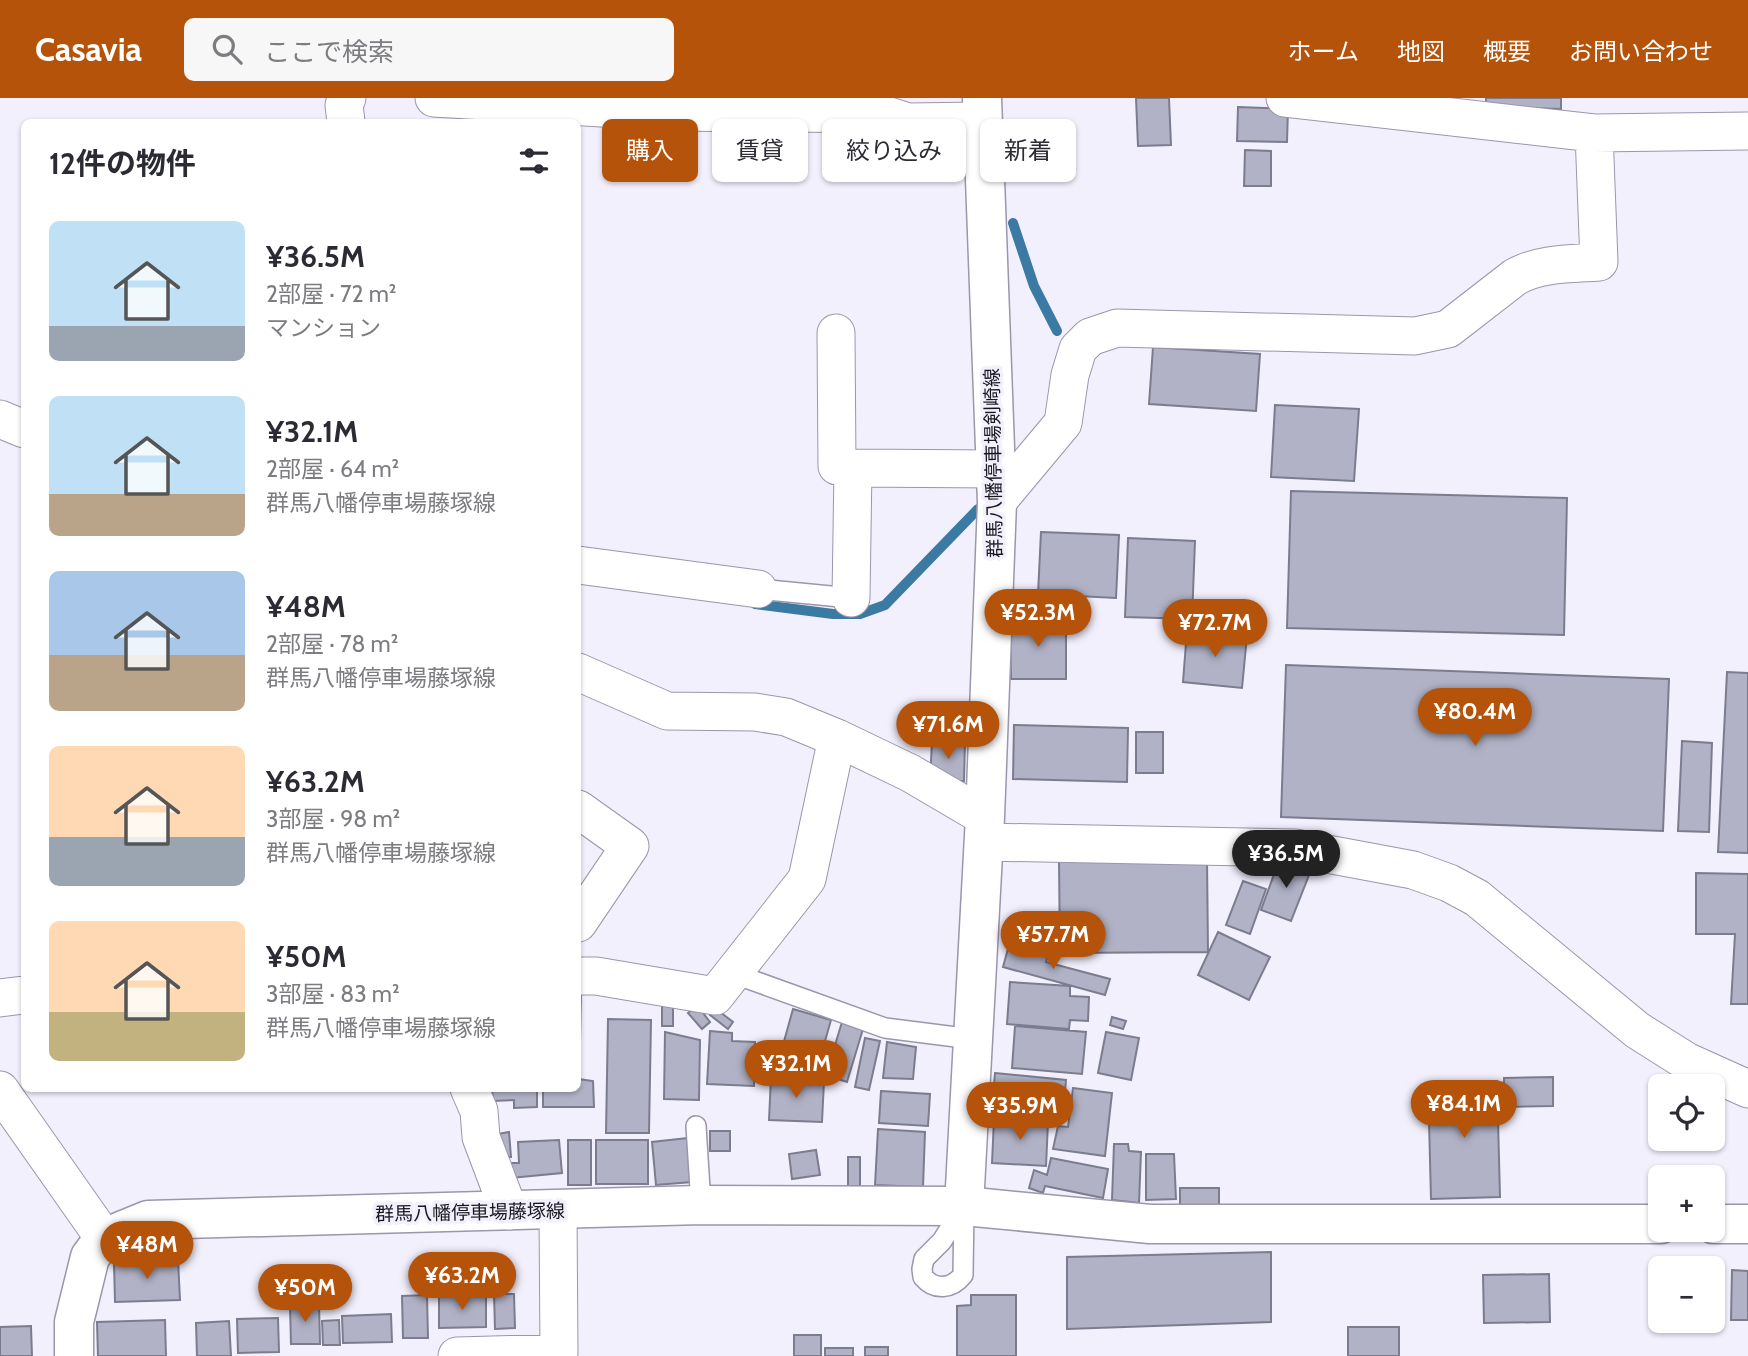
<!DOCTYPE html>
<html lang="ja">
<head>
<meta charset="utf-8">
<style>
	body { margin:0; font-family:Cabin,"Noto Sans JP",sans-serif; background:#f7f7f7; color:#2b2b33; height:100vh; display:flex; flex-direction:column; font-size:26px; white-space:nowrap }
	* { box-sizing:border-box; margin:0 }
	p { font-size:23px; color:#7c7c81 }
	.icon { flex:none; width:38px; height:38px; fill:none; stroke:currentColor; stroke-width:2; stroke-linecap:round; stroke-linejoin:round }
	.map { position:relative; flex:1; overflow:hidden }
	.details { position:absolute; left:21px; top:21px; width:560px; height:973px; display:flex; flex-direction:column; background:#fff; border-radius:10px; box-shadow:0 2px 5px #0004 }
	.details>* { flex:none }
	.top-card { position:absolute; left:602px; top:21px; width:665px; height:63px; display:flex; gap:14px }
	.controls { position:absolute; left:1648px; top:976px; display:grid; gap:14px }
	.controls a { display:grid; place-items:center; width:77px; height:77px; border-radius:10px; background:#fff; box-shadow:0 2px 5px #0004; font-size:35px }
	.price { position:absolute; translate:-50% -60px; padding:0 16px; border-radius:24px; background:#b45309; color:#fff; font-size:23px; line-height:46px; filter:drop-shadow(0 2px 4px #0008) }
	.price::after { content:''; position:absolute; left:50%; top:42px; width:21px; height:16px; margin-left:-10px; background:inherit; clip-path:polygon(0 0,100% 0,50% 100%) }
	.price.selected { background:#222; color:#fff }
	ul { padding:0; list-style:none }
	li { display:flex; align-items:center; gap:21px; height:175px; padding:0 28px }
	li span { display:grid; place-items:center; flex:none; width:196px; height:140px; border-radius:10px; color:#555 }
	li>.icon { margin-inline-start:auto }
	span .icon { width:84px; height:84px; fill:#fffc; stroke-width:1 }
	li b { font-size:30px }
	h2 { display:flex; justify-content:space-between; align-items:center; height:84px; padding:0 28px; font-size:30px }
	.chip { padding:0 24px; border-radius:10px; background:#fff; box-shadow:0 2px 5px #0004; font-size:24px; line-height:63px }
	.chip.selected { background:#b45309; color:#fff }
	header { display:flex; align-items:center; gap:42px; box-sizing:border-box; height:98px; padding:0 35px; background:#b45309; color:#fff }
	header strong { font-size:33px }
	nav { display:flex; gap:38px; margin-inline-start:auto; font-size:24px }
	.search { width:490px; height:63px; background:#f7f7f7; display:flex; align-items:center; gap:18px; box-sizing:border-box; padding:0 24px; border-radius:10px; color:#7c7c81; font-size:26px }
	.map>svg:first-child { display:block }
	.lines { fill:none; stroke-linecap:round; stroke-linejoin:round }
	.stream { stroke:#3b7aa3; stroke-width:10 }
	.building { fill:#b1b2c6; stroke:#7b7c8e; stroke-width:2 }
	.service-casing { stroke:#9b96aa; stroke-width:22 }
	.minor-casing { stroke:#9b96aa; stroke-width:39 }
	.tertiary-casing { stroke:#9b96aa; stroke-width:41 }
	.secondary-casing { stroke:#9b96aa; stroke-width:41 }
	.service { stroke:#fff; stroke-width:19 }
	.minor { stroke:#fff; stroke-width:37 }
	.tertiary { stroke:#fff; stroke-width:38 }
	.secondary { stroke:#fff; stroke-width:38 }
	.labels { text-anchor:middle; stroke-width:7; stroke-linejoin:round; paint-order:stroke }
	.street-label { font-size:19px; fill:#19171e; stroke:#f3f0fd }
</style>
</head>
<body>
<header>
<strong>Casavia</strong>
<div class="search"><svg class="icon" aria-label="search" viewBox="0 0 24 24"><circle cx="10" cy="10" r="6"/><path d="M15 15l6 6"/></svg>ここで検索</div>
<nav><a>ホーム</a><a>地図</a><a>概要</a><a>お問い合わせ</a></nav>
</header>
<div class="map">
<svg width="1748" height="1258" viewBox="0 0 1748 1258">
	<rect width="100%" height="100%" fill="#f3f0fd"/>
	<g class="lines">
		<path class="stream" d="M1013 125 1034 188 1057 233
			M755 506 833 516H860L885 507 978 411"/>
	</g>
	<path class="building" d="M1136 0H1169L1171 47 1138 48Z
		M1486 0H1561V11L1486 9Z
		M1238 9 1288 11 1287 44 1237 43Z
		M1245 52 1271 53V88H1244Z
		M1153 249 1260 256 1256 313 1149 306Z
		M1275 307 1359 311 1354 383 1271 379Z
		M1291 393 1567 400 1564 537 1287 530Z
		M1041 434 1119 437 1116 500 1038 496Z
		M1128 440 1195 443 1192 521 1125 519Z
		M1066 521V581H1011L1010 522Z
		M1187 532 1247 538 1242 590 1183 584Z
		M1286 567 1669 581 1663 733 1281 719Z
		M1727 574 1748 575V755L1718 754Z
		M1014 627 1128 630 1127 684 1013 681Z
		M1136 634H1163V675H1136Z
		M932 643 965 644 964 683H930Z
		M1682 643 1712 645 1709 734 1678 733Z
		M1280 760 1311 772 1291 823 1261 812Z
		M1207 761 1208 854 1060 855 1059 763Z
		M1696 775 1748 776V906H1731L1735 836H1696Z
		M1243 783 1266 791 1250 836 1226 827Z
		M1218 834 1270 859 1249 902 1198 877Z
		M1009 847 1048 859 1046 864 1110 881 1105 897 1003 869Z
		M1010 884 1070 888V898L1089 899 1088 923 1070 922 1069 931 1007 926Z
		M578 892H581L580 942H578Z
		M662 906H673V928H662Z
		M697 907 710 924 702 931 688 915Z
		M715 910 733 924 728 931 710 917Z
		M793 911 831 922 816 975 778 965Z
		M1112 919 1126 923 1123 931 1110 927Z
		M608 921 651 922 649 1035H606Z
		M842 924 863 931 847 984 826 977Z
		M1015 928 1086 934 1082 976 1012 970Z
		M710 933 732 935V943L755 944 754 988 707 986Z
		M665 934 700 942 699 1002 664 1001Z
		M1106 934 1139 940 1131 982 1098 975Z
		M865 940 880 943 869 992 855 989Z
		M887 944 916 949 913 981 883 980Z
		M578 972 579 981 593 983 594 1009H543V990H578Z
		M995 975 1066 982 1063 1016 992 1010Z
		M771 979 824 983 822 1024 769 1022Z
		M1553 979V1008L1504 1009V980Z
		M1497 983 1500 1099 1431 1101 1428 984Z
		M492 990H537V1009L514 1010V1002L493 1003Z
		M1073 990 1112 995 1105 1058 1053 1051 1058 1028 1068 1029Z
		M881 993 930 996 928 1028 879 1025Z
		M994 1021 1048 1024 1046 1068 992 1065Z
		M878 1031 925 1034 923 1089 875 1087Z
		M710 1033H730V1053H710Z
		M509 1034 511 1059H500L492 1037Z
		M687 1040 692 1084 656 1087 652 1044Z
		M559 1042 562 1075 511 1080 510 1065H519L518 1044Z
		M568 1042H591V1087H568Z
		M596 1042H648V1086H596Z
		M1114 1046H1128L1129 1053 1141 1054 1139 1105 1112 1102Z
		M816 1052 820 1077 792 1081 789 1056Z
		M1146 1056H1174L1176 1101 1146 1102Z
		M848 1059H860V1088H848Z
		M1051 1060 1108 1071 1103 1100 1045 1088 1043 1095 1029 1090 1034 1072 1047 1077Z
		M1180 1090H1219V1109H1180Z
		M1271 1154V1224L1067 1231V1159Z
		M178 1162 180 1202 115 1204 114 1165Z
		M1672 1163H1711V1171H1672Z
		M1732 1172 1748 1173V1222H1731Z
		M1549 1176 1550 1224 1484 1225 1483 1177Z
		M494 1196H514L515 1230 495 1231Z
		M427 1197 428 1240H403L402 1198Z
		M971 1197H1016V1258H957V1208L971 1207Z
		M486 1198V1229L439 1230V1199Z
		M319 1206 320 1246H291L290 1207Z
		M391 1216 392 1244 343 1245 342 1218Z
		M278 1220 279 1254 238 1255 237 1221Z
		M165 1222 166 1258H98L97 1224Z
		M339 1222 340 1247H323L322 1223Z
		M229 1223 231 1258H197L196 1225Z
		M31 1228 32 1258H0V1229Z
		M1348 1229H1399V1258H1348Z
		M794 1237H821V1258H794Z
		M865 1249H888V1258H865Z
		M825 1250H853V1258H825Z"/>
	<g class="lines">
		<defs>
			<path id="service" d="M758 491 851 500
				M732 875 885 930 972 941
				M696 1028 701 1107
				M964 1108 963 1177C952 1191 935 1193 923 1179L922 1171 924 1161 942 1143Z"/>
			<path id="minor" d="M434 0 669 14 883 16 908 24 982 23
				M1285 0 1594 35 1748 33
				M346 24 344 7 347 0
				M836 235 837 368 853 370 996 371
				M0 321 24 331
				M997 404 1063 325 1070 277 1078 251 1090 239 1117 230 1415 238 1448 231 1515 179C1540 165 1570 166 1599 164L1594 35
				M578 467 758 491
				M851 500 853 370
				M578 574 667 613 755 614 786 619 837 640 910 675 985 719
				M578 711 630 748 578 825
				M984 744 1295 750 1413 772 1449 785 1477 800 1637 932 1686 963 1748 991
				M578 878H596L715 898 807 781 837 640
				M0 900 24 897
				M469 990 479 1013 481 1039 509 1113
				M0 992 104 1140
				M457 1258 559 1255 558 1112"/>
			<path id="tertiary" d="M964 1108 1150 1126H1661
				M1713 1126H1748"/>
			<path id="secondary" d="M74 1258V1224L90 1159 104 1140 148 1122 701 1107 964 1108 985 719 997 404 982 0"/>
		</defs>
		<use href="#service" class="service-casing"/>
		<use href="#minor" class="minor-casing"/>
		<use href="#tertiary" class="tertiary-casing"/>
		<use href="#secondary" class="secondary-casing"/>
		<use href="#service" class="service"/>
		<use href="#minor" class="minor"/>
		<use href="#tertiary" class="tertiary"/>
		<use href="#secondary" class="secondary"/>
	</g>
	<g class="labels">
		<g class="street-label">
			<text transform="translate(993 365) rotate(-91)" y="7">群馬八幡停車場剣崎線</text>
			<text transform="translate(470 1114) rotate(-1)" y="7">群馬八幡停車場藤塚線</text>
		</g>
	</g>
</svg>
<div class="controls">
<a><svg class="icon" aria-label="locate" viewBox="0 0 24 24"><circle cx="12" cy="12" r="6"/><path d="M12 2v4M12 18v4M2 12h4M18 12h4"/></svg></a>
<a>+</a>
<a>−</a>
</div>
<b class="price" style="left:1038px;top:551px">¥52.3M</b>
<b class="price" style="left:1215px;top:561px">¥72.7M</b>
<b class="price" style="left:1475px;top:650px">¥80.4M</b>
<b class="price" style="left:948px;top:663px">¥71.6M</b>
<b class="price selected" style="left:1286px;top:792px">¥36.5M</b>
<b class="price" style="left:1053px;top:873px">¥57.7M</b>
<b class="price" style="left:796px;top:1002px">¥32.1M</b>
<b class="price" style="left:1464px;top:1042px">¥84.1M</b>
<b class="price" style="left:1020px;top:1044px">¥35.9M</b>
<b class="price" style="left:147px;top:1183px">¥48M</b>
<b class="price" style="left:462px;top:1214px">¥63.2M</b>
<b class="price" style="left:305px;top:1226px">¥50M</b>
<div class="top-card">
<a class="chip selected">購入</a>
<a class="chip">賃貸</a>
<a class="chip">絞り込み</a>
<a class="chip">新着</a>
</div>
<section class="details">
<h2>12件の物件<svg class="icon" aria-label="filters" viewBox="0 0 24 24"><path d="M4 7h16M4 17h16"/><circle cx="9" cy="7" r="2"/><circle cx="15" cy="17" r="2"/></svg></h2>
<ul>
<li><span style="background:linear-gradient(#bfe0f5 75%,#9aa5b1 0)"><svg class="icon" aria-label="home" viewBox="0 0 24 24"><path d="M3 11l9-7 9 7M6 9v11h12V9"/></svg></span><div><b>¥36.5M</b><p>2部屋 · 72 m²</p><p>マンション</p></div></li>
<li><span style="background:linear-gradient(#bfe0f5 70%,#b9a48a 0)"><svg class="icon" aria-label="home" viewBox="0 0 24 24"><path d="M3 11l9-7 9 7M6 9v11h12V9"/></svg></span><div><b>¥32.1M</b><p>2部屋 · 64 m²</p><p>群馬八幡停車場藤塚線</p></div></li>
<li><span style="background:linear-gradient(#a9c7e8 60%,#b9a48a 0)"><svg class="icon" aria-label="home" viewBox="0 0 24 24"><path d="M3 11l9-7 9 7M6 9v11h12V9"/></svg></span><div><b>¥48M</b><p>2部屋 · 78 m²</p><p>群馬八幡停車場藤塚線</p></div></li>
<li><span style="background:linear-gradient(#ffd9b3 65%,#9aa5b1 0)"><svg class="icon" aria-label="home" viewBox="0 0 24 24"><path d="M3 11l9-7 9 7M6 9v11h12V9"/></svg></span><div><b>¥63.2M</b><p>3部屋 · 98 m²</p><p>群馬八幡停車場藤塚線</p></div></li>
<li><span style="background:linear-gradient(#ffd9b3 65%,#c2b280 0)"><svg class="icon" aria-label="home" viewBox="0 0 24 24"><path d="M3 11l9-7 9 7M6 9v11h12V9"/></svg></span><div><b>¥50M</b><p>3部屋 · 83 m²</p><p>群馬八幡停車場藤塚線</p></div></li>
</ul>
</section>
</div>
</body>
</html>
